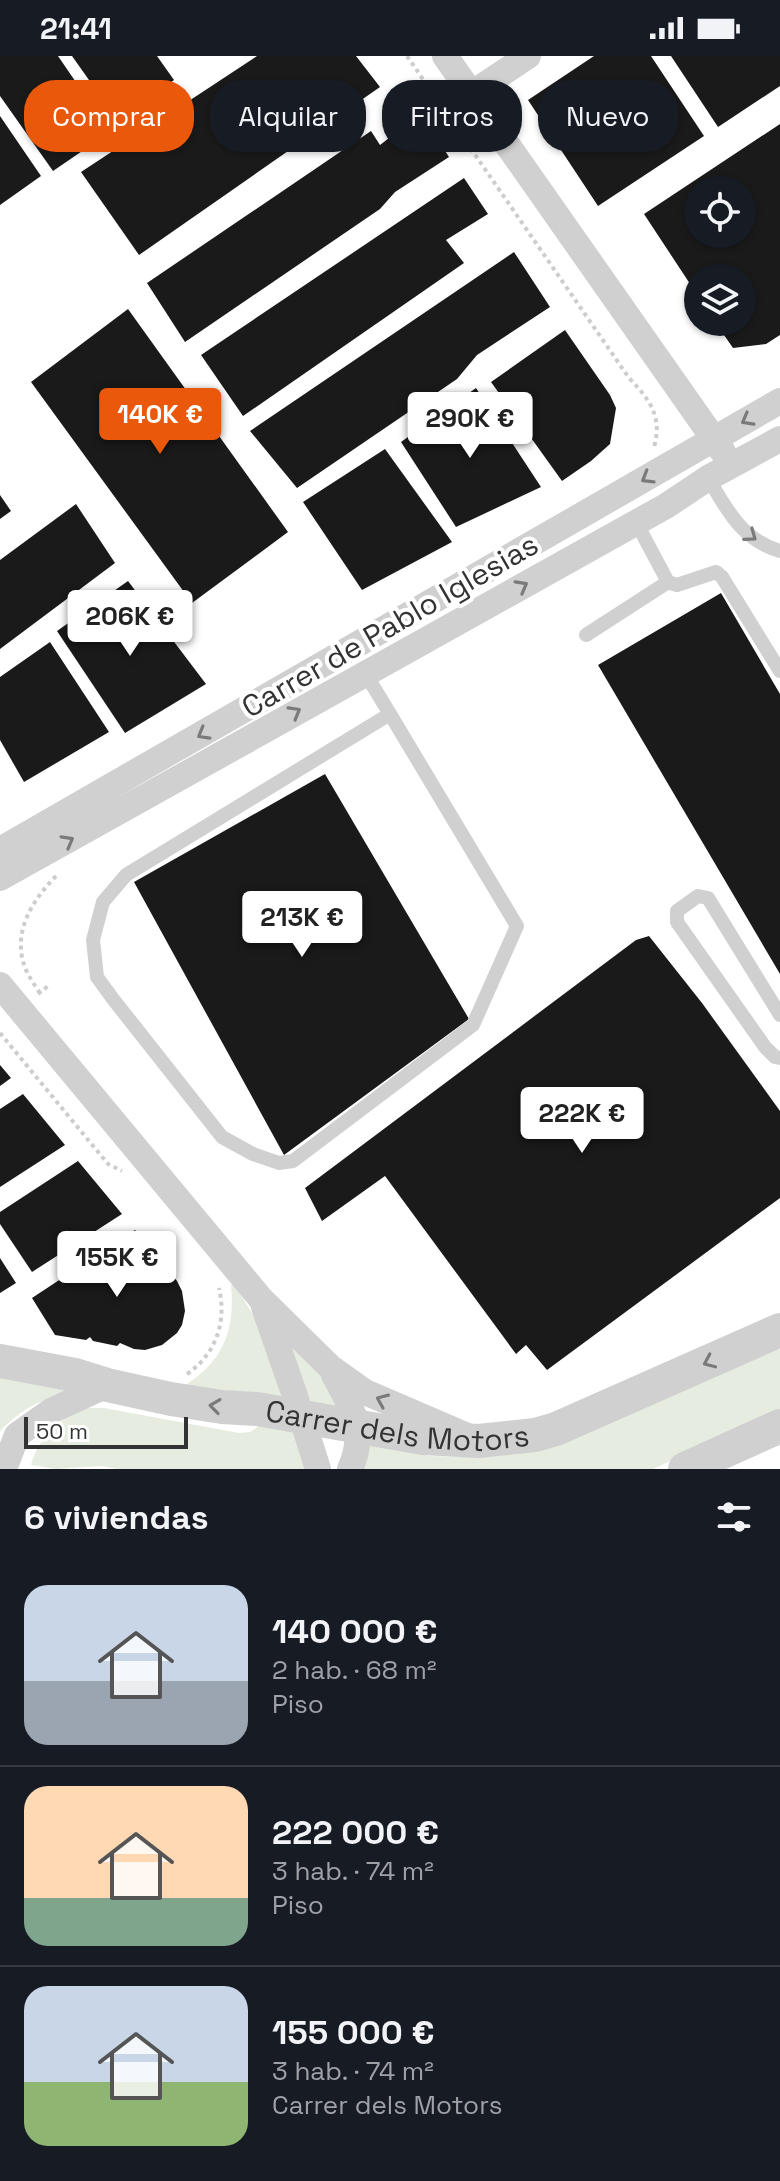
<!DOCTYPE html>
<html lang="es">
<head>
<meta charset="utf-8">
<style>
	body { margin:0; font-family:"Space Grotesk",sans-serif; background:#20242c; color:#f1f3f6; height:100vh; display:flex; flex-direction:column; font-size:30px; white-space:nowrap }
	* { box-sizing:border-box; margin:0 }
	p { font-size:26px; color:#9ea1a6 }
	.icon { flex:none; width:44px; height:44px; fill:none; stroke:currentColor; stroke-width:2; stroke-linecap:round; stroke-linejoin:round }
	.map { position:relative; height:1413px; overflow:hidden }
	.drawer { display:flex; flex-direction:column; background:#171b24; flex:1 }
	.drawer>* { flex:none }
	.guide { position:absolute; left:24px; top:24px; width:732px; height:72px; display:flex; gap:16px }
	.buttons { position:absolute; left:684px; top:120px; display:grid; gap:16px }
	.buttons a { display:grid; place-items:center; width:72px; height:72px; border-radius:50%; background:#171b24; box-shadow:0 2px 6px #0004; font-size:40px }
	.scale { position:absolute; left:24px; bottom:20px; width:164px; box-sizing:border-box; padding-left:8px; border:4px solid #333; border-top:0; font-size:22px; line-height:28px; white-space:nowrap; color:#333; -webkit-text-stroke:6px #fff; paint-order:stroke }
	.price { position:absolute; translate:-50% -68px; padding:0 18px; border-radius:8px; background:#fff; color:#222; font-size:26px; line-height:52px; filter:drop-shadow(0 2px 4px #0008) }
	.price::after { content:''; position:absolute; left:50%; top:48px; width:24px; height:18px; margin-left:-12px; background:inherit; clip-path:polygon(0 0,100% 0,50% 100%) }
	.price.on { background:#ea580c; color:#fff }
	ul { padding:0; list-style:none }
	li { display:flex; align-items:center; gap:24px; height:200px; padding:0 24px }
	li+li { border-top:2px solid #363941 }
	li span { display:grid; place-items:center; flex:none; width:224px; height:160px; border-radius:24px; color:#555 }
	li>.icon { margin-inline-start:auto }
	span .icon { width:96px; height:96px; fill:#fffc; stroke-width:1 }
	li b { font-size:34px }
	h2 { display:flex; justify-content:space-between; align-items:center; height:96px; padding:0 24px; font-size:34px }
	.chip { padding:0 28px; border-radius:32px; background:#171b24; box-shadow:0 2px 6px #0004; font-size:28px; line-height:72px }
	.chip.on { background:#ea580c; color:#fff }
	.status { display:flex; justify-content:space-between; align-items:center; height:56px; padding:0 40px; background:#171b24; direction:ltr }
	.status svg { height:22px; fill:currentColor }
	.map>svg:first-child { display:block }
	.green { fill:#e6ecdf }
	.building { fill:#1a1a1a; fill-rule:evenodd }
	.lines { fill:none; stroke-linecap:round; stroke-linejoin:round }
	.path { stroke:#cdcdcd; stroke-width:4; stroke-dasharray:4 4; stroke-linecap:butt }
	.service { stroke:#d0d0d0; stroke-width:14 }
	.minor { stroke:#d0d0d0; stroke-width:26 }
	.tertiary { stroke:#d0d0d0; stroke-width:34 }
	.oneway { stroke:#7a7a7a }
	.labels { text-anchor:middle; stroke-width:8; stroke-linejoin:round; paint-order:stroke }
	.street-label { font-size:30px; fill:#333; stroke:#fff }
</style>
</head>
<body>
<div class="status"><b>21:41</b><svg viewBox="0 0 49 12"><path d="M0 12V9h3v3zM5 12V6h3v6zM10 12V3h3v9zM15 12V0h3v12zM26 1h20v11H26zM47 4h2v5h-2z"/></svg></div>
<div class="map">
<svg width="780" height="1413" viewBox="0 0 780 1413">
	<rect width="100%" height="100%" fill="#fff"/>
	<path class="green" d="M234 1228 260 1270 287 1346 188 1330 187 1328C225 1303 235 1272 231 1229Z
		M284 1272 335 1336 345 1351 307 1352Z
		M778 1291 780 1295V1356L653 1413H360L366 1388 430 1400 461 1401 563 1388Z
		M0 1321 65 1333 67 1337C37 1345 22 1353 0 1375Z
		M86 1352H104L239 1377 250 1376 262 1368 298 1376 310 1413H117L102 1410 56 1413 31 1409C39 1380 59 1363 86 1352Z"/>
	<path class="building" d="M0 0H58L110 76 53 115 0 40Z
		M72 0H157L174 24 118 65Z
		M257 0H356L380 31 139 199 81 116Z
		M594 0H651L704 80 598 150 528 44Z
		M671 0H780V30L718 71Z
		M421 57 449 101 395 136 380 153 185 286 147 227 371 75 380 89Z
		M0 60 41 120 0 149Z
		M780 68V279L766 288 733 292 715 266H742V222H698V240L644 158ZM698 134H742V178H698Z
		M464 122 488 158 446 184 464 207 243 360 201 299Z
		M514 196 550 251 477 299 457 323 297 432 250 375Z
		M128 253 288 476 192 547 31 326Z
		M565 274 610 339 616 352 610 388 591 405 562 425 491 326Z
		M476 332 541 431 456 471 401 386Z
		M385 393 452 486 362 534 303 446Z
		M0 439 11 455 0 463Z
		M76 448 115 507 0 593V504Z
		M128 525 206 628 125 677 57 575Z
		M721 537 780 638V918L598 609Z
		M50 586 109 676 24 726 0 684V621Z
		M325 718 469 963 284 1099 134 826Z
		M649 880 702 947 780 1055V1142L547 1314 526 1289 516 1298 385 1120 322 1165 305 1132 636 884Z
		M0 1009 11 1022 0 1030Z
		M23 1038 65 1089 0 1131V1053Z
		M78 1105 122 1158 32 1216 0 1168V1156Z
		M135 1174 177 1225 182 1235 185 1255 182 1269 177 1277 162 1289 145 1294 134 1293 120 1287 117 1290 93 1285 90 1281 86 1284 55 1279 32 1242Z
		M0 1202 16 1227 0 1237Z"/>
	<g class="lines">
		<path class="path" d="M407 0 629 322C649 343 663 360 654 391
			M40 937C35 930 30 922 26 914 11 878 31 846 56 820
			M38 938 48 930
			M0 977 108 1108 122 1115
			M187 1318C216 1298 227 1266 219 1232"/>
		<path class="service" d="M708 422C727 454 742 484 780 495
			M636 466 668 526 677 529 716 516 722 521 780 615
			M586 579 668 526
			M365 617 390 658 517 870 473 969 293 1105 279 1107 253 1098 222 1081 113 943 97 921 93 884 103 846 126 819 390 658
			M780 959 708 842 698 840 677 855V866L765 991 775 1001 780 1002"/>
		<path class="minor" d="M445 0 723 396
			M471 38 528 0
			M0 794 780 345
			M0 822 666 450 708 422 780 383
			M0 929 261 1243 330 1311 365 1336 465 1379
			M264 1251 294 1337 318 1413
			M334 1319C352 1352 367 1376 350 1413
			M4 1413 17 1379 51 1355 107 1329"/>
		<g class="tertiary">
			<path id="s1" d="M0 1305 75 1319 107 1329 171 1343 222 1351 257 1353 423 1382 479 1385 535 1379 556 1373 780 1274"/>
			<path d="M685 1413 780 1370"/>
		</g>
	</g>
	<defs><path id="oneway-chevron" d="M-2-3.5L2.5 0L-2 3.5" fill="none" stroke-width="1.6" stroke-linecap="round" stroke-linejoin="round" transform="scale(2)"/></defs>
	<g class="oneway">
		<use href="#oneway-chevron" transform="translate(747 364) rotate(151)"/>
		<use href="#oneway-chevron" transform="translate(647 422) rotate(149)"/>
		<use href="#oneway-chevron" transform="translate(751 480) rotate(36)"/>
		<use href="#oneway-chevron" transform="translate(522 530) rotate(-29)"/>
		<use href="#oneway-chevron" transform="translate(295 656) rotate(-30)"/>
		<use href="#oneway-chevron" transform="translate(203 678) rotate(150)"/>
		<use href="#oneway-chevron" transform="translate(68 785) rotate(-29)"/>
		<use href="#oneway-chevron" transform="translate(709 1306) rotate(156)"/>
		<use href="#oneway-chevron" transform="translate(382 1344) rotate(-157)"/>
		<use href="#oneway-chevron" transform="translate(215 1350) rotate(-172)"/>
	</g>
	<g class="labels">
		<g class="street-label">
			<text transform="translate(390 570) rotate(-30)" y="10">Carrer de Pablo Iglesias</text>
			<text dy="10" stroke="none"><textPath href="#s1" startOffset="404">Carrer dels Motors</textPath></text>
		</g>
	</g>
</svg>
<div class="buttons">
<a><svg class="icon" aria-label="locate" viewBox="0 0 24 24"><circle cx="12" cy="12" r="6"/><path d="M12 2v4M12 18v4M2 12h4M18 12h4"/></svg></a>
<a><svg class="icon" aria-label="layers" viewBox="0 0 24 24"><path d="M12 4l9 5-9 5-9-5zM3 14l9 5 9-5"/></svg></a>
</div>
<div class="scale">50 m</div>
<b class="price on" style="left:160px;top:400px">140K €</b>
<b class="price" style="left:470px;top:404px">290K €</b>
<b class="price" style="left:130px;top:602px">206K €</b>
<b class="price" style="left:302px;top:903px">213K €</b>
<b class="price" style="left:582px;top:1099px">222K €</b>
<b class="price" style="left:117px;top:1243px">155K €</b>
<div class="guide">
<a class="chip on">Comprar</a>
<a class="chip">Alquilar</a>
<a class="chip">Filtros</a>
<a class="chip">Nuevo</a>
</div>
</div>
<section class="drawer">
<h2>6 viviendas<svg class="icon" aria-label="filters" viewBox="0 0 24 24"><path d="M4 7h16M4 17h16"/><circle cx="9" cy="7" r="2"/><circle cx="15" cy="17" r="2"/></svg></h2>
<ul>
<li><span style="background:linear-gradient(#c9d6e8 60%,#9aa5b1 0)"><svg class="icon" aria-label="home" viewBox="0 0 24 24"><path d="M3 11l9-7 9 7M6 9v11h12V9"/></svg></span><div><b>140 000 €</b><p>2 hab. · 68 m²</p><p>Piso</p></div></li>
<li><span style="background:linear-gradient(#ffd9b3 70%,#7fa58c 0)"><svg class="icon" aria-label="home" viewBox="0 0 24 24"><path d="M3 11l9-7 9 7M6 9v11h12V9"/></svg></span><div><b>222 000 €</b><p>3 hab. · 74 m²</p><p>Piso</p></div></li>
<li><span style="background:linear-gradient(#c9d6e8 60%,#8fb573 0)"><svg class="icon" aria-label="home" viewBox="0 0 24 24"><path d="M3 11l9-7 9 7M6 9v11h12V9"/></svg></span><div><b>155 000 €</b><p>3 hab. · 74 m²</p><p>Carrer dels Motors</p></div></li>
</ul>
</section>
</body>
</html>
